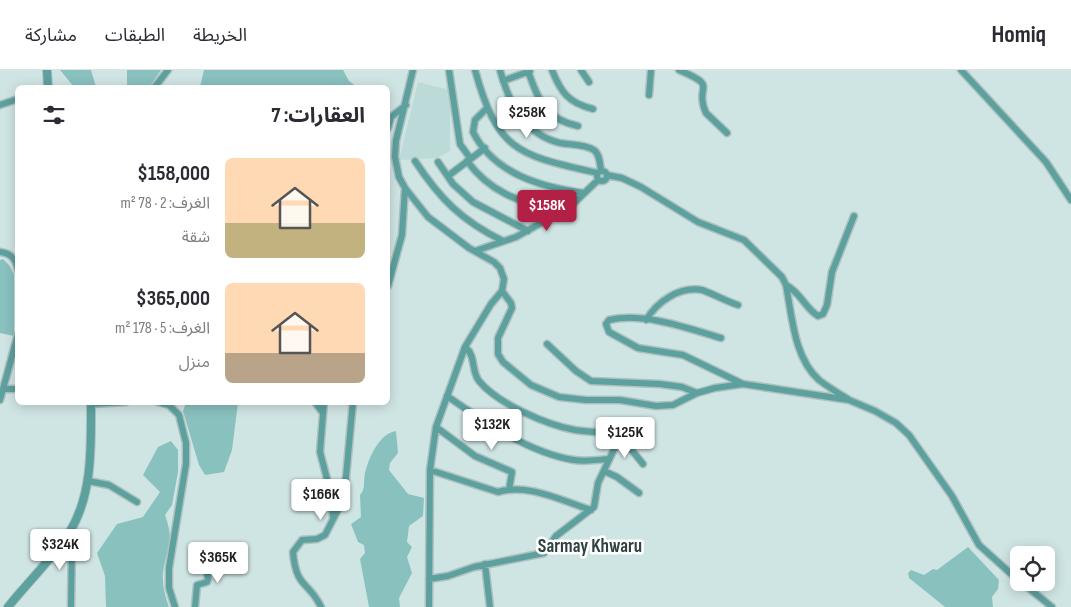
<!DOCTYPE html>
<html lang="ar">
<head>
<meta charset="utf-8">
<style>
	body { margin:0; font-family:"Sofia Sans Condensed","Noto Sans Arabic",sans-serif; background:#f7f7f7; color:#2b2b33; direction:rtl; height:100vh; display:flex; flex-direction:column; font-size:19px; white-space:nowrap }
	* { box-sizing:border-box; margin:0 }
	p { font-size:16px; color:#7c7c81 }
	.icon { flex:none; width:28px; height:28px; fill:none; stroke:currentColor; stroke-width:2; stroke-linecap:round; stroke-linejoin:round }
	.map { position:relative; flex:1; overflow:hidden; direction:ltr }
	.panel { position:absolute; left:15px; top:15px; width:375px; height:320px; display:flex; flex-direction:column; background:#fff; border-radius:8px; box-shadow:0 2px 12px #0003; direction:rtl }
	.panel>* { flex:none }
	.fabs { position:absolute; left:1010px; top:476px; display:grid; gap:10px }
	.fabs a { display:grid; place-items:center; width:45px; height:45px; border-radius:8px; background:#fff; box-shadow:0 2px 12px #0003; font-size:25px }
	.price { position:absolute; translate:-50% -42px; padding:0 11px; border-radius:5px; background:#fff; color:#222; font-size:16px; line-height:32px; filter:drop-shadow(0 1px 2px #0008) }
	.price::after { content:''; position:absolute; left:50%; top:30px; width:15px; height:11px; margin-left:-8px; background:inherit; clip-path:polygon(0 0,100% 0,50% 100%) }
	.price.active { background:#b22046; color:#fff }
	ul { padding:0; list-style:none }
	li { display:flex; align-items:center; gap:15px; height:125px; padding:0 25px }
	li span { display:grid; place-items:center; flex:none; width:140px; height:100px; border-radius:8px; color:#555 }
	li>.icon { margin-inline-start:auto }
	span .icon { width:60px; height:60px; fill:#fffc; stroke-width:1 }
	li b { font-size:21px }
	h2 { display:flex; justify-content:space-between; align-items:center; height:60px; padding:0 25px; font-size:21px }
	header { display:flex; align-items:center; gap:30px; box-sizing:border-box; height:70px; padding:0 25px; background:#fff; border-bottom:1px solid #e1e1e2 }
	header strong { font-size:24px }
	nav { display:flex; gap:28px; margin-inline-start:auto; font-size:18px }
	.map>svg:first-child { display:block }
	.built { fill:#bbdad8 }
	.green { fill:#89c1bf }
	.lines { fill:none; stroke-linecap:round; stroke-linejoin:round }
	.minor-casing { stroke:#aec1c0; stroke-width:9 }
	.tertiary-casing { stroke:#aec1c0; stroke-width:10 }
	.minor { stroke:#5da19f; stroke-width:6 }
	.tertiary { stroke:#5da19f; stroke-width:8 }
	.labels { text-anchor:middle; stroke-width:5; stroke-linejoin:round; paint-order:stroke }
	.neighbourhood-label { font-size:19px; font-weight:bold; fill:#2f4140; stroke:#fff }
</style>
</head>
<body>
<header>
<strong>Homiq</strong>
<nav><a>الخريطة</a><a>الطبقات</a><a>مشاركة</a></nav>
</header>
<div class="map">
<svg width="1071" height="537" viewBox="0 0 1071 537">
	<rect width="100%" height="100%" fill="#cfe5e4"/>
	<path class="built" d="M418 12 450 20V81L436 88 399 90Z"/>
	<path class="green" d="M60 0H91L96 17H74Z
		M127 0H161L149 18 127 16Z
		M204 0H343L349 11 357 17H200Z
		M3 189 9 195 14 204V266L0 263V190Z
		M186 333H238L232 380 224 402 205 405 199 395 183 341Z
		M396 361 398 383 390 393 389 400 408 424 424 428 423 446 409 456 407 472 412 477 407 487 412 503 399 528 400 537H369L360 489 365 483 364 475 358 472 351 454 361 447 360 425C366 418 363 412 365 403 369 387 379 364 396 361Z
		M171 371 178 380V402L172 435 165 445C175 473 167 476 163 502 162 515 165 525 169 537H106L105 506 97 483 117 454 143 447 160 422 143 405 158 377Z
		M968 477 999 510 998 519 992 527 993 537H945L909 508 908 503 911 500 924 505 933 499 937 500Z"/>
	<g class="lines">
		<defs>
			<path id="minor" d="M413 0 396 71 395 87 399 107 405 118 428 147 469 178 494 192 500 198 504 209 502 221 491 234 465 277 436 357 430 400 429 537
				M449 0 460 74 470 88
				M475 0C498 83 519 85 597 103
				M500 0C509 33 524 64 560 73 570 75 584 74 594 80 600 85 600 94 601 101
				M552 0C561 23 569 33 593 39
				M581 0 589 12
				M679 0C721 18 693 14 706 43L727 63
				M961 0 1046 92 1071 130
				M528 1C539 31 545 49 578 56
				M503 11 530 1
				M154 18 168 0
				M649 25 651 0
				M0 35 18 29
				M487 38 475 50 473 62C494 104 541 117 584 123
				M388 58 391 47 406 35
				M415 91C440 129 462 151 503 171
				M467 91C491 124 522 132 559 143
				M438 92 453 114 473 132 528 161
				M597 106a5 5 0 1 1 10 0a5 5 0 1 1-10 0Z
				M607 105 622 108 641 117 698 152 744 170 782 207 786 215C792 246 794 288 819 310 828 317 838 323 848 329
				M448 106 485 78
				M475 181 516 167 559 143 572 135 598 110
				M0 182C11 183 16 189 18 200
				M786 215C801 223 805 238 818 246L823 244 827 235 832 202 854 146
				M388 216 402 165 405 118
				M502 221 511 233 512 238 498 268V284L503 292 531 315 559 327 586 330H620L656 336 673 335 697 323 715 318 743 314 849 330 875 341 896 353 909 365 952 426 979 475 1019 511
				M646 250C657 232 679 216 702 220 709 222 728 232 738 235
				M721 268C687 258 644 242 609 250L606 254 609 262 638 278 683 285 743 314
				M547 274 576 301 591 311 660 314 682 317 697 323
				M4 319H18
				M447 326C483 351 529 383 574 390 585 392 597 390 608 389
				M0 330 18 264
				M158 332 169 335 179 345 186 373V394L169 498V518L175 537
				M315 332 323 343
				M324 332 320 382 332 428 333 448
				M91 334 126 332
				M436 357 475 386 512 402 509 420
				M617 370 630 378 643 394
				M430 400 498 422C529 413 562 431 591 440
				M604 401 617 407 639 423
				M88 411 109 415 137 432
				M68 463 72 473 71 537
				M485 494 490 537
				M429 509 448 506 474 497 544 483 556 466 594 437 598 413 617 373 614 364C601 362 588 362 575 360 547 355 498 334 479 311 471 301 476 285 465 277
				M1021 512 1052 537
				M195 537 197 515 207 512 208 509 204 483
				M321 537C309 511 296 519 293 482L302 470 317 469 325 465 344 428 353 332"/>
			<path id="tertiary" d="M47 0 48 18
				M8 537C28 512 52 489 69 463 93 425 91 376 91 332"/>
		</defs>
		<use href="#minor" class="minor-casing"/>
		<use href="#tertiary" class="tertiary-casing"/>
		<use href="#minor" class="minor"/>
		<use href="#tertiary" class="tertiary"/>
	</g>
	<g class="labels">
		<g class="neighbourhood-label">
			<text x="590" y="482">Sarmay Khwaru</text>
		</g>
	</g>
</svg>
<div class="fabs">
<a><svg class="icon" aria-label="locate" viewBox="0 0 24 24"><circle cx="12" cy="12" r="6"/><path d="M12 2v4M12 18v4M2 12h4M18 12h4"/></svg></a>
</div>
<b class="price" style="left:527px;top:69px">$258K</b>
<b class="price active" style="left:547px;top:162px">$158K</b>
<b class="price" style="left:492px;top:381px">$132K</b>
<b class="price" style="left:625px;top:389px">$125K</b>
<b class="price" style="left:321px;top:451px">$166K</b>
<b class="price" style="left:60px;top:501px">$324K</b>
<b class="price" style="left:218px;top:514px">$365K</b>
<section class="panel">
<h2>العقارات: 7<svg class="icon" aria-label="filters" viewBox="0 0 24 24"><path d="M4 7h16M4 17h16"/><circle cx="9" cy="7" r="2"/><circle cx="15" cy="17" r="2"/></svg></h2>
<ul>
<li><span style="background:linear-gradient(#ffd9b3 65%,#c2b280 0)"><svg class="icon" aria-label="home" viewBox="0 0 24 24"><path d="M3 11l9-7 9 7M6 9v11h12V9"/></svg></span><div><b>$158,000</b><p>الغرف: 2 · 78 m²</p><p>شقة</p></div></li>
<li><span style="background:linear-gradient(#ffd9b3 70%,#b9a48a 0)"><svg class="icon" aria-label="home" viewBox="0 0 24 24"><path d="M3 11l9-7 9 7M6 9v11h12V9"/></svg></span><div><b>$365,000</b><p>الغرف: 5 · 178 m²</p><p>منزل</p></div></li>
</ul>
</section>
</div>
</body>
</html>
